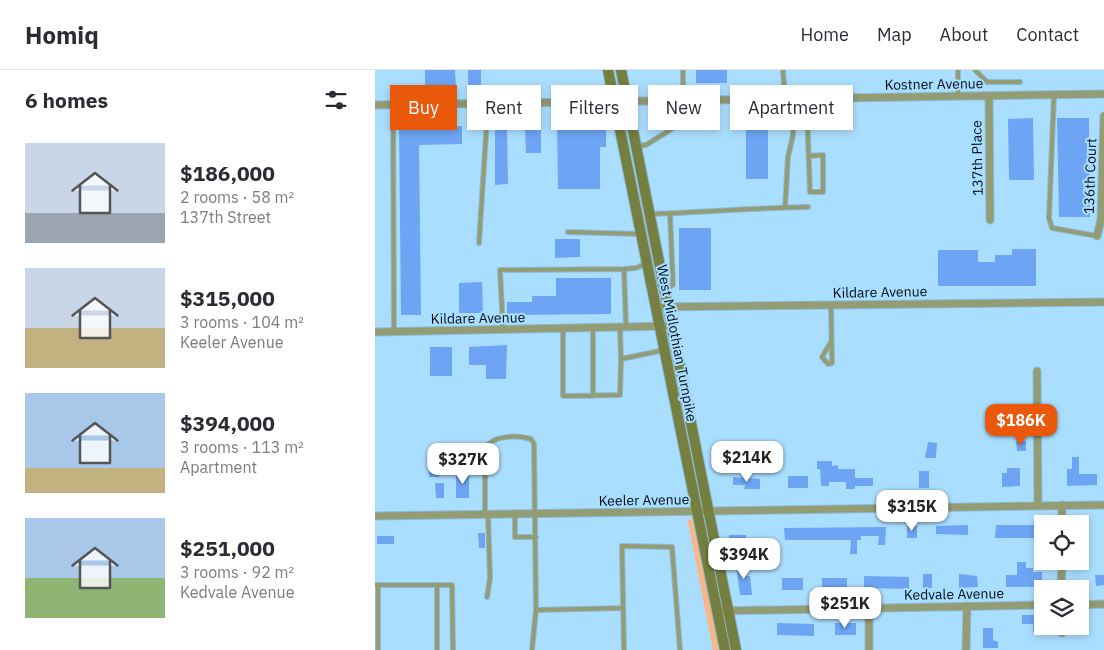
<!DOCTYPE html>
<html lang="en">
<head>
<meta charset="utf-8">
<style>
	body { margin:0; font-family:"IBM Plex Sans",sans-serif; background:#f7f7f7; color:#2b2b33; height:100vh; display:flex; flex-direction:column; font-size:19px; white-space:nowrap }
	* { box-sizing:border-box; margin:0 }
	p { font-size:16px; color:#7c7c81 }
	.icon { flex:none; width:28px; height:28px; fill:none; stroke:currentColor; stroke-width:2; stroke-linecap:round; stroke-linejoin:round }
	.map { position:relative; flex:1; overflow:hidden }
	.sheet { display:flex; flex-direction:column; background:#fff; width:375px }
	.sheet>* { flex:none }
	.guide { position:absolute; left:15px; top:15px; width:475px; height:45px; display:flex; gap:10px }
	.tools { position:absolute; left:659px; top:445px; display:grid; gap:10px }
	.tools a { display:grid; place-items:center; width:55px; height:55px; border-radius:0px; background:#fff; box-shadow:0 2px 8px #0003; font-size:25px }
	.price { position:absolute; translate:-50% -42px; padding:0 11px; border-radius:10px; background:#fff; color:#222; font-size:16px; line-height:32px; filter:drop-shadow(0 1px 2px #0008) }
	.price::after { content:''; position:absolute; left:50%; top:30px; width:15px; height:11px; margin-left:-8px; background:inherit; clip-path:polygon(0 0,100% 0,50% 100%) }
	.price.current { background:#ea580c; color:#fff }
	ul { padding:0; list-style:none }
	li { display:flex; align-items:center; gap:15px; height:125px; padding:0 25px }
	li span { display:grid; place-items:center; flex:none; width:140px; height:100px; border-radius:0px; color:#555 }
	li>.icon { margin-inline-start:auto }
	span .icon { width:60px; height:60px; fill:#fffc; stroke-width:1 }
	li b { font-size:21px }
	h2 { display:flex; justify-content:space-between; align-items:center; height:60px; padding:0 25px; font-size:21px }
	.pill { padding:0 18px; border-radius:0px; background:#fff; box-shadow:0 2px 8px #0003; font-size:18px; line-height:45px }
	.pill.current { background:#ea580c; color:#fff }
	header { display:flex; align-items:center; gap:30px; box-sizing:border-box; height:70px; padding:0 25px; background:#fff; border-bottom:1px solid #e1e1e2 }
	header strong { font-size:24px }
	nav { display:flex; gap:28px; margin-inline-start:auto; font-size:18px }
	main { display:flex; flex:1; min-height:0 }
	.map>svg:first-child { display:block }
	.green { fill:#fab785 }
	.building { fill:#6da5f4 }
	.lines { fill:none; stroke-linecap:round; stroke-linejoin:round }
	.lane-casing { stroke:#8bb9d6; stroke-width:6 }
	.street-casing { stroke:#8bb9d6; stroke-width:9 }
	.secondary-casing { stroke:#8bb9d6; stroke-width:12 }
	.lane { stroke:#949c73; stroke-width:4 }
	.street { stroke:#949c73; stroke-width:7 }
	.secondary { stroke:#757f3f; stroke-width:10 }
	.labels { text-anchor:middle; stroke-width:4; stroke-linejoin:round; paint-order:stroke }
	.street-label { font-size:14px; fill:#000e1a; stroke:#aadeff }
</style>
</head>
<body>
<header>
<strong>Homiq</strong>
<nav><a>Home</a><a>Map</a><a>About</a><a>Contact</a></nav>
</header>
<main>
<section class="sheet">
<h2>6 homes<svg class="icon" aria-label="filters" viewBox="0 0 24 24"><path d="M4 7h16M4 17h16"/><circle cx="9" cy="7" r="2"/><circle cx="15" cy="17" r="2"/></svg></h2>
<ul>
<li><span style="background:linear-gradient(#c9d6e8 70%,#9aa5b1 0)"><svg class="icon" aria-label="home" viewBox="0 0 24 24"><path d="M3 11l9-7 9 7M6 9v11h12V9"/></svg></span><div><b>$186,000</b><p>2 rooms · 58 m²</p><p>137th Street</p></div></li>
<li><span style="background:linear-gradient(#c9d6e8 60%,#c2b280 0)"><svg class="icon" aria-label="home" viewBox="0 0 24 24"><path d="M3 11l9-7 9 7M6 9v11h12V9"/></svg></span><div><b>$315,000</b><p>3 rooms · 104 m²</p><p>Keeler Avenue</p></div></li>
<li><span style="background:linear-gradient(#a9c7e8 75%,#c2b280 0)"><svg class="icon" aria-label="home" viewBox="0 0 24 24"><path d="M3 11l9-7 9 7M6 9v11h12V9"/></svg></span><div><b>$394,000</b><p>3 rooms · 113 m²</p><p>Apartment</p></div></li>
<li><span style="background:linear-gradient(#a9c7e8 60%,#8fb573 0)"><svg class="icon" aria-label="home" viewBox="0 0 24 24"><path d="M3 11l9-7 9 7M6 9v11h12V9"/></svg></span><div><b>$251,000</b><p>3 rooms · 92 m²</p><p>Kedvale Avenue</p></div></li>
</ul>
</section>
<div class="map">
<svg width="729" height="580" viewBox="0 0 729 580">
	<rect width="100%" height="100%" fill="#aadeff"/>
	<path class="green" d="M312 447 317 450 319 457 345 580H338Z"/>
	<path class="building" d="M50 0H80L81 18H50Z
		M93 0H106V17L93 18Z
		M321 0H352V13H321Z
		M371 48H393V109H371Z
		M658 48 659 110H634L633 49Z
		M682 48H714L715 147H684Z
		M231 52V77H225V119H183L182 53Z
		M24 53H44V57L87 56V74L44 75 46 245H26Z
		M132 59 133 114 120 115V60Z
		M150 59H166V83H151Z
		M304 158H336V220H304Z
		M180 169H205V187L180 188Z
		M637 179H661V216H563V180H603V192H620V185H637Z
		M181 208H236V244L132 245V232H157V226H181Z
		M107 212 108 243H84V213Z
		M132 275 131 309H111V295H94V277Z
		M55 277H77V306H55Z
		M641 371H651V381H642Z
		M553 372 562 373 561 388H550Z
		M697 387H704V404H722V415L692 416V399H697Z
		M442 391H457V396L463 395V399H480V408H498V416H480V419H471V412H454V416H446L445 399H442Z
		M54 398H64V407H54Z
		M632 398H645V416L627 417V403H632Z
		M544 401H554V418H544Z
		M81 403H94V428H81Z
		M413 406H433V418H413Z
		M358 407 385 409V419H369L370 415H358Z
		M60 413H69V428H61Z
		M593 455V465L561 464V456Z
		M621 455H659V468H620Z
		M532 456H542V468H532Z
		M511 457 510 475H503L504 466H486V470H482V484H475L476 470H410L409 458Z
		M103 463H110V478H104Z
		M354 465H371V474H354Z
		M2 466H19V474H2Z
		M642 492H651V498H658V502H667V517H631V505H642Z
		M361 495H373L372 506H375L377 525H365Z
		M548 504H557V518H548Z
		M584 504 602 506 603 517 584 518Z
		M720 505H729V515L721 516Z
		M489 506 534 507V519L489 518Z
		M407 508H428V520H407Z
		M447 508H472V520H447Z
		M647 545H668L670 562H658V554H647Z
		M402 553 439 554V566L402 565Z
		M460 553H481V565H460Z
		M608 558H618V570L623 572V578H608Z"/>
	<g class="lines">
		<defs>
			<path id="lane" d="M308 0V31
				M408 0 410 29
				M600 0 612 12H645
				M679 24 674 148 677 158 722 166
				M583 26V0
				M432 29V42L435 122H448V85L434 86
				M18 35 19 262
				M263 76 271 75 300 57 331 52V31
				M410 138 413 87 418 65 419 29
				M277 144C329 142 381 138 433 137
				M193 162 264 164
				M104 173 113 34
				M249 199 251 256
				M291 218 298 215 295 143
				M456 235 457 293 453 294 447 287 456 272
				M245 258 246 289 289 280
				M128 259 125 200 249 199 261 198 270 194
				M188 259V326L245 325 246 289
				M218 326V258
				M110 444V378C118 365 142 365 156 369L159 374 161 540 157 580
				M140 444V467H161
				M0 515H77L78 580
				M3 515V580
				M62 515V580
				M112 527 115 508 113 444
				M161 540 248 538
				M249 580 247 476 297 477 305 580"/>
			<path id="street" d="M614 26 615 150
				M0 35 729 24
				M722 166 726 150 729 46
				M281 237 729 232
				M0 262 297 256
				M662 301 663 435
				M0 446 729 435
				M687 454V435
				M686 519 687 491
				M705 535 729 534
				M494 538V580
				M341 541 668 535
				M687 556V563
				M591 580 592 536"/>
			<path id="secondary" d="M233 0 350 580
				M246 0 361 580"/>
		</defs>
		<use href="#lane" class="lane-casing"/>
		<use href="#street" class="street-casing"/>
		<use href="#secondary" class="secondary-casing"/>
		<use href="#lane" class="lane"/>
		<use href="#street" class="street"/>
		<use href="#secondary" class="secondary"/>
	</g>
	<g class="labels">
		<g class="street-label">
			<text transform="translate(559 14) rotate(-1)" y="5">Kostner Avenue</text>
			<text transform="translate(602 88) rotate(-91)" y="5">137th Place</text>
			<text transform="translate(715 106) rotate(-88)" y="5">136th Court</text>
			<text transform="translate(505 222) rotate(-1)" y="5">Kildare Avenue</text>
			<text transform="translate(103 248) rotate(-1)" y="5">Kildare Avenue</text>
			<text transform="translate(302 273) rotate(79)" y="5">West Midlothian Turnpike</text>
			<text transform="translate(269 430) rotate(-1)" y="5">Keeler Avenue</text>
			<text transform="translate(579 524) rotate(-1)" y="5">Kedvale Avenue</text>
		</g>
	</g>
</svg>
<div class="tools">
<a><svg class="icon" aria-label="locate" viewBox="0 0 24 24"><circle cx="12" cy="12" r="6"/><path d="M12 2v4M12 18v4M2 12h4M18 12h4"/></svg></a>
<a><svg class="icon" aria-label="layers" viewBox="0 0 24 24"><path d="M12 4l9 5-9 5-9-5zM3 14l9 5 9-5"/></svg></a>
</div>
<b class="price current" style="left:646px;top:376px">$186K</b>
<b class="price" style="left:372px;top:413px">$214K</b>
<b class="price" style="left:88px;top:415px">$327K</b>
<b class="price" style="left:537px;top:462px">$315K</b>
<b class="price" style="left:369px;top:510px">$394K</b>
<b class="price" style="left:470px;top:559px">$251K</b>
<div class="guide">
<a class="pill current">Buy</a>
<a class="pill">Rent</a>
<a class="pill">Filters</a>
<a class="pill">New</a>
<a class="pill">Apartment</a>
</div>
</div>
</main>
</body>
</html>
